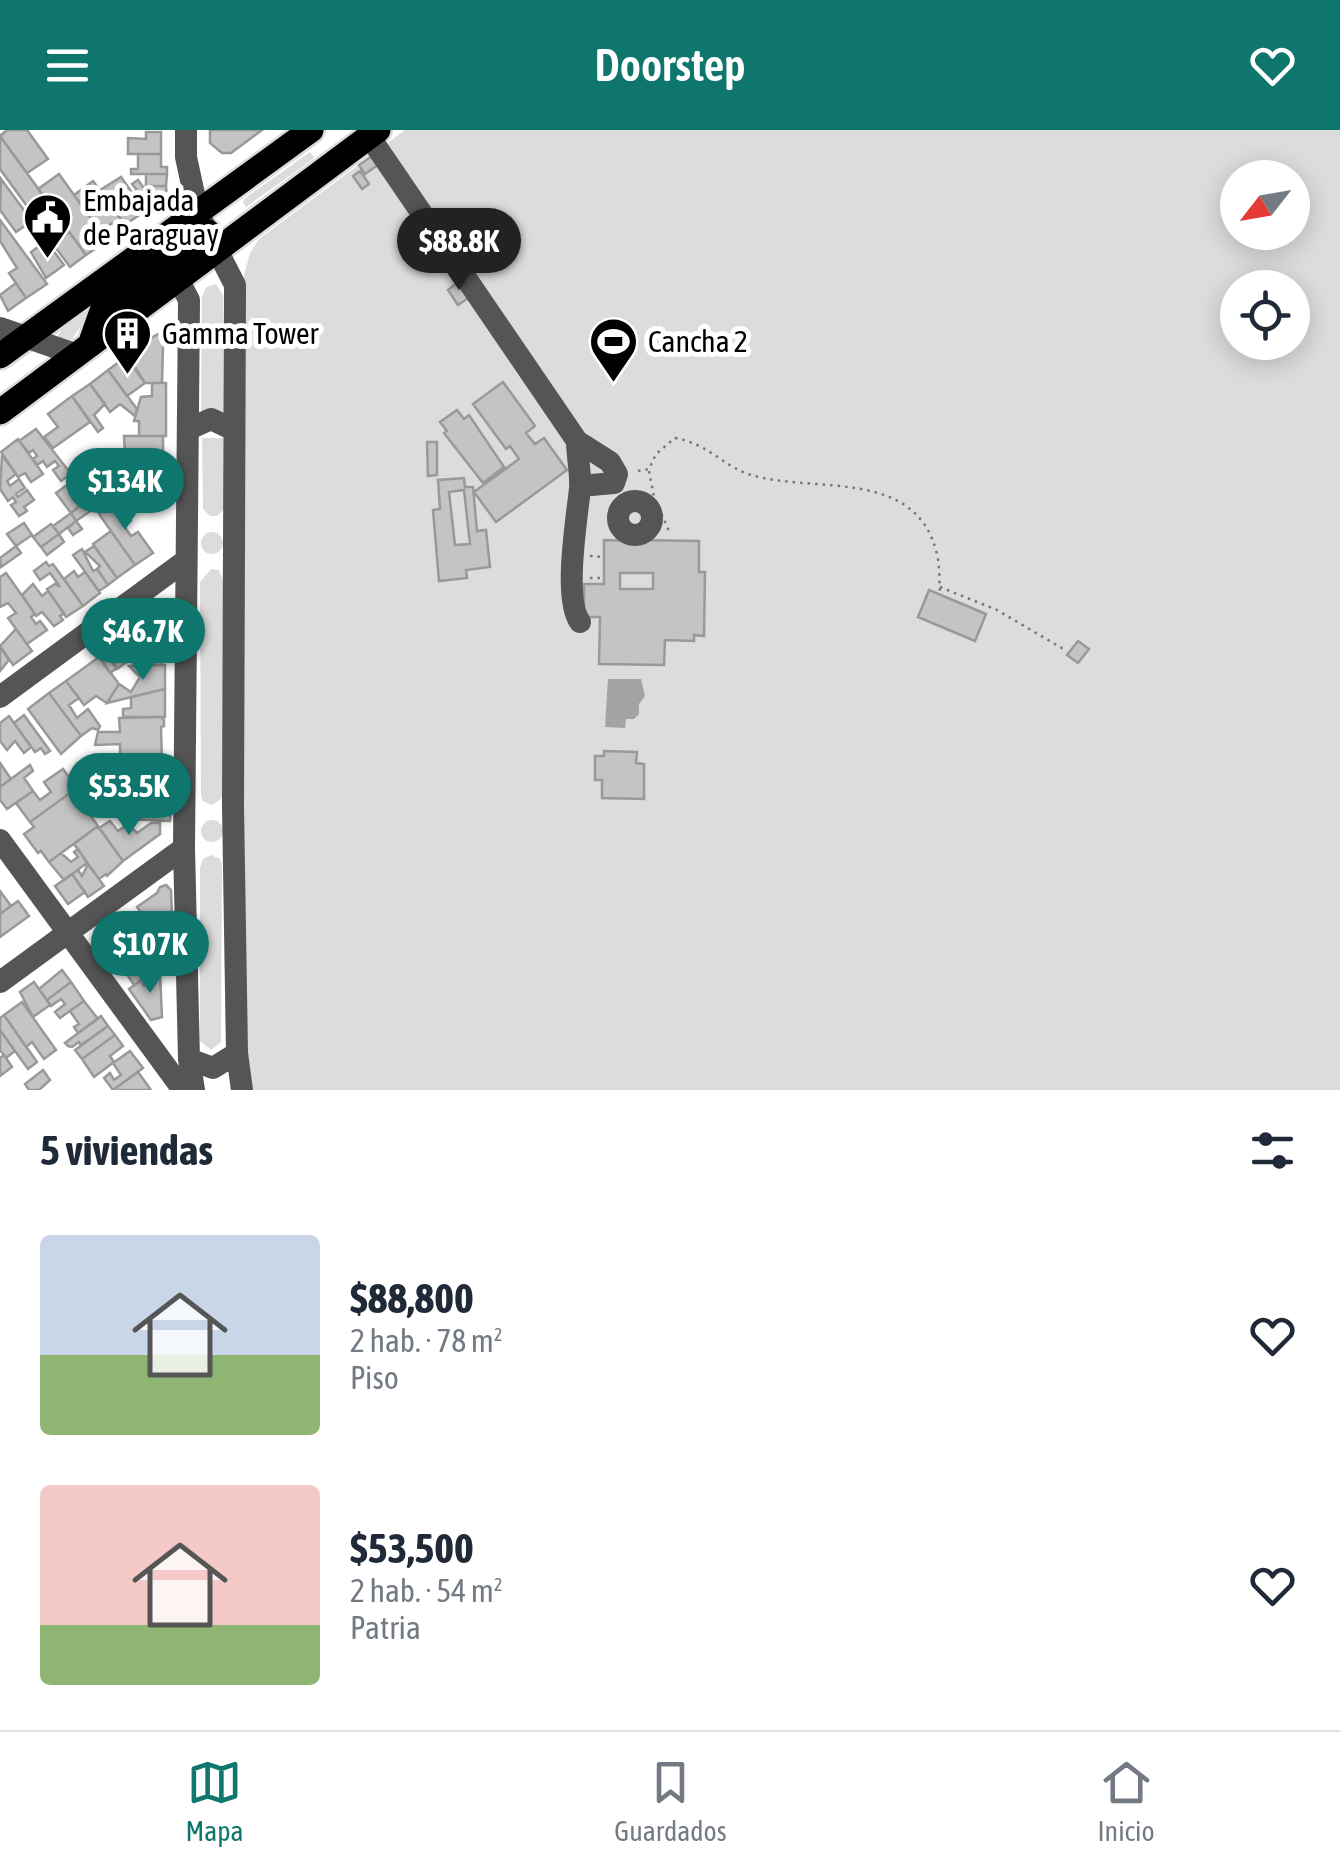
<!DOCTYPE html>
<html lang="es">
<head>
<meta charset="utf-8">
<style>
	body { margin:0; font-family:"Asap Condensed",sans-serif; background:#f6f6f7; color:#1f2937; height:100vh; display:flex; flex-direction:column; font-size:38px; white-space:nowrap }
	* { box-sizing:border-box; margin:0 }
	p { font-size:32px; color:#747a83 }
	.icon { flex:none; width:55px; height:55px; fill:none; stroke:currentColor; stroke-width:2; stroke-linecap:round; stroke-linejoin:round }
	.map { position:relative; height:960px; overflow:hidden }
	.drawer { display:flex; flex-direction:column; background:#fff; flex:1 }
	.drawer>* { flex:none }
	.needle { width:65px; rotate:239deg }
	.fabs { position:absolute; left:1220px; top:30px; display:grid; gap:20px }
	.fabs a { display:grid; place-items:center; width:90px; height:90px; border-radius:50%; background:#fff; box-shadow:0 5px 25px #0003; font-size:50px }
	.price { position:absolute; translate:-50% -85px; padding:0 22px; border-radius:35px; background:#0f766e; color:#fff; font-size:32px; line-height:65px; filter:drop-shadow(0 2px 5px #0008) }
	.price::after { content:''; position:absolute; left:50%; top:60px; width:30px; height:22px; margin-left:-15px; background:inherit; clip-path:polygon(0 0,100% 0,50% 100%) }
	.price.current { background:#222; color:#fff }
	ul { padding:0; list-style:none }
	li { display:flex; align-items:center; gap:30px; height:250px; padding:0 40px }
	li span { display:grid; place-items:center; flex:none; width:280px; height:200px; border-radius:10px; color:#555 }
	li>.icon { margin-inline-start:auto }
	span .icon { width:120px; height:120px; fill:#fffc; stroke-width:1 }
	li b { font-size:42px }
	h2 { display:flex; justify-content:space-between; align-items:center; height:120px; padding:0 40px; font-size:42px }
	header { display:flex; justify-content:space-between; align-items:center; height:130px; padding:0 40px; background:#0f766e; color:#fff; font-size:45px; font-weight:600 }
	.tabs { display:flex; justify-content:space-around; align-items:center; height:140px; border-top:2px solid #e0e1e3; background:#fff; font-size:28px; color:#747a83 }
	.tabs a { display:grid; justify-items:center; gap:5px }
	.tabs .current { color:#0f766e }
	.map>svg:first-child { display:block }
	.green { fill:#dcdcdc; fill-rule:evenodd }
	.water { fill:#a3a3a3 }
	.building { fill:#c4c4c4; stroke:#999; stroke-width:2.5; fill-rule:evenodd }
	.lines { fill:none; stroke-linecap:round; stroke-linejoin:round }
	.major-casing { stroke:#dbdbdb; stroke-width:30 }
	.path { stroke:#777; stroke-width:2.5; stroke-dasharray:2.5 5; stroke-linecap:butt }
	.minor { stroke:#555; stroke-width:22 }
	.major { stroke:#000; stroke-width:25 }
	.labels { text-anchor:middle; stroke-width:10; stroke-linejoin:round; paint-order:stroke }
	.poi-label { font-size:30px; fill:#000; stroke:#fff; text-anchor:start }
</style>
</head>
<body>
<header><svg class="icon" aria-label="menu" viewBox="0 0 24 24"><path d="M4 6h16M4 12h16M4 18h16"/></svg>Doorstep<svg class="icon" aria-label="heart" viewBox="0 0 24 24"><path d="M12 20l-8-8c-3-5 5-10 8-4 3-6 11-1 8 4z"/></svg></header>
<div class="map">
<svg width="1340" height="960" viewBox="0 0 1340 960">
	<rect width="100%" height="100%" fill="#fff"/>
	<path class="green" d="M405 0H1340V960H253L243 887 244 145 250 123 259 109ZM1238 48H1292V102H1238ZM1238 158H1292V212H1238Z
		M310 22 314 27 312 30 246 77 243 72 245 68Z
		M183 108 90 182 70 212 61 211 58 206 63 197Z
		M216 154 223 165 224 283H201L202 167 206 157Z
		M202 308H223L224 379 217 386H210L203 379Z
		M201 413a11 11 0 1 1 22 0a11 11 0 1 1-22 0Z
		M211 439 219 440 223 451V664L221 669 212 675 203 671 201 665 200 452Z
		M201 701a11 11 0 1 1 22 0a11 11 0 1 1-22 0Z
		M211 725 220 729 222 734 221 912 211 920 200 911V738L203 729Z"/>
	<path class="water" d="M608 549H641L645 566 639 574V584L634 589H626L625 598 605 597Z"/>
	<path class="building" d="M7 0H27L48 29 27 43 0 6Z
		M210 0H262L231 23H222L210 13Z
		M146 2H161V24H128V8L146 9Z
		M0 6 45 68 39 72 42 76 48 72 57 84 51 89 53 92 59 88 64 94 48 105 0 39Z
		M138 24H161V37H167V44H131V39H138Z
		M372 26 379 34 365 44 359 35Z
		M360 41 369 54 362 59 353 46Z
		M59 44 107 111 86 125 38 59Z
		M146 44H167L166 56H146Z
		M121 47 145 81 125 95 100 60Z
		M1 49 32 91 16 102 0 80Z
		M138 50 155 73 145 81 133 63 137 60 132 54Z
		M93 51 108 71 104 74 107 79 111 76 124 94 117 99 112 93 101 102 74 65Z
		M146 56H166L167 66 155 73Z
		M0 90 47 154 26 168 9 143 17 138 0 111Z
		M69 102 86 125 70 137 53 114Z
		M46 111 64 135 46 148 31 122Z
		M459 151 470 167 458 175 448 160Z
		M16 153 26 168 8 181 0 165Z
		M160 203 165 213 163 216 162 253H145L126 223 131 219 133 222 137 220 135 217Z
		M126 227 145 253 127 266 108 240Z
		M108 240 137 279 135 286 120 274 110 282 90 254Z
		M503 252 535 296 526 303 535 314 544 308 567 340 496 392 474 362 519 329 510 316 506 319 473 274Z
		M152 253H166V306H139V291H134L141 267 152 266Z
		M90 254 105 274 94 285 103 298 98 302 72 266Z
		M72 266 90 292 53 318 44 307 58 297 48 284Z
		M457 280 464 289 469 285 504 337 483 353 444 303 447 301 440 292Z
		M36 299 71 344 61 351 53 340 59 336 55 331 47 337 43 331 37 335 33 329 37 326 33 320 29 323 19 311Z
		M124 306H163V328H116L112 323 125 322Z
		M18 309 43 344 31 352 25 343 18 347 1 322Z
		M427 312H437V345L428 346Z
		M2 325 16 344 7 351 10 356 19 349 25 358 16 364 18 367 27 360 34 370 24 377 27 381 19 386 11 375 16 372 13 367 8 371 0 359Z
		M116 328H163L164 346 162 349H134L133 337H122Z
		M464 348 465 357H473L477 401 486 400 490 437 466 440 467 448 439 451 433 380 440 379 438 350ZM464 360 470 414 455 415 449 362Z
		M134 349H162L164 371 118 372 113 366H133Z
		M67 355 81 375 71 383 56 363Z
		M88 369 95 378 76 391 71 383Z
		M117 371 131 391 124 396 131 406 138 402 153 423 135 435 99 384Z
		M71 383 76 391 59 404 53 396Z
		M76 391 82 399 73 405 68 398Z
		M24 393 32 405 16 416 7 404Z
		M51 394 59 404 41 417 33 407Z
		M631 400H639V410L699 411V442H705L704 506 694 505V511L665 510 664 535 599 534 600 487H584V454H604V410L631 411ZM620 443H653V459H620Z
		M111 401 135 435 117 448 93 414Z
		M59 404 64 412 47 425 41 417Z
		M16 416 21 423 1 437 0 428Z
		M94 416 117 448 108 455 97 439 100 436 85 422Z
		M82 419 93 441 97 439 108 455 99 461 73 425Z
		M46 432 49 436 53 434 83 476 66 487 47 459 55 454 60 457 50 443 40 450 34 441Z
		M74 441 78 447 85 442 100 463 83 476 64 449Z
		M6 443 35 484 31 487 36 494 40 491 47 500 27 514 8 488 16 483 8 473 0 477V447Z
		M33 454 42 466 48 461 64 483 60 486 63 490 54 496 42 482 36 486 22 465Z
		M929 460 986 484 975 511 918 487Z
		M165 479 162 535H144L143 525 135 526 147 506 142 498 152 491 151 487Z
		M136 491 147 506 144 511 141 507 136 510 141 517 135 526 119 504Z
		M16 499 32 521 13 535 0 516Z
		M119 504 135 526 117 539 101 517Z
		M1078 511 1089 519 1078 533 1067 525Z
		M0 517 9 530 0 541Z
		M105 522 117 538 110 543 99 527Z
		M99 527 119 554 107 573 96 566 84 575 66 551Z
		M165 535V559L107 573 119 554 131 562 140 547 129 536Z
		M66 551 79 568 69 575 77 588 88 579 100 596 98 600 92 598 81 606 49 563Z
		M165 559V587H123V579L131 578V567Z
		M49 563 81 606 61 624 28 579Z
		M24 585 50 621 45 624 41 618 35 622 14 593Z
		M9 586 31 617 24 623 15 611 7 620 0 611V593Z
		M161 587 164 590V596L161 597 162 631 120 630V614L95 615 98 602H120L119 588Z
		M604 621 637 622 636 633 644 634V669L602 668V650H595V626H604Z
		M93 630 162 631 163 652 119 651V635L94 636Z
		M0 633 11 649 0 657Z
		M30 635 33 641 24 648 33 661 7 679 0 670V657Z
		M63 639 77 658 30 692 16 673 33 661 40 670 51 662 44 652Z
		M86 651H102L101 666Z
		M123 651 163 652 162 675 109 674 102 665 120 666Z
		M77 658 84 668 80 671 98 696 49 732 41 721 38 723 24 704 34 697 30 692Z
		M126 674 171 675 170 691 126 689Z
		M110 691 118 701 128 694 137 703 151 693H160V704L123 731 99 698Z
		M98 696 123 731 107 746 106 744 99 749 74 714Z
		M78 719 87 733 64 750 49 732 61 723 71 732 78 727 74 722Z
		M88 734 104 756 88 767 72 744 78 740 82 746Z
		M72 744 85 762 68 774 55 756Z
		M166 755 171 760 172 785 164 786V802L169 803V814H164L161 821H139L134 825 117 803 122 799 120 796 140 781 137 777 157 763 160 757Z
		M0 761 11 776 0 784Z
		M18 771 29 786 0 807V784Z
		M117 802 134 825 119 836 101 812Z
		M145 821H161L163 843 149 845 134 855 121 835 136 824 139 831 145 829Z
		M62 840 71 852 47 870 39 859Z
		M160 844 162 887 151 890 129 859 140 851 144 856 149 852V845Z
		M34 852 50 875 33 887 20 862Z
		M71 852 84 871 60 888 55 882 65 874 61 869 51 876 47 870Z
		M84 871 98 889 78 903 74 897 79 894 70 881Z
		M22 872 56 920 44 929 32 912 26 917 4 885Z
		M4 885 37 932 28 939 0 900V888Z
		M101 886 108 896 81 915 79 912 72 917 68 916 65 913Z
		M108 896 115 905 82 929 75 920Z
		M0 900 15 921 6 928 0 920Z
		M115 905 123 916 110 926 114 932 94 947 82 929Z
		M130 921 143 938 113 960 104 948 110 943 114 950 121 945 113 933Z
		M4 925 12 937 0 946V928Z
		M43 940 50 950 39 960H29L25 954Z
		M138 942 151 960H113Z"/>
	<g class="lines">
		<defs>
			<path id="major" d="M90 215 102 181 208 102
				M0 226 311 0
				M0 282 378 0"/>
		</defs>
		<use href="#major" class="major-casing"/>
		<path class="path" d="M638 341 649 339 656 324 675 308C709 314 724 337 751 345 817 364 916 337 937 424 940 437 939 450 940 463
			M649 341 654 367 669 401
			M590 426 604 427
			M590 448H604
			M940 457 997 480 1065 520"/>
		<path class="minor" d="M186 0V27L198 83 235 155 233 676 237 923 242 960
			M369 6 577 311 610 332 617 344 614 353 580 356
			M178 149 189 170 184 718 189 929 194 960
			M0 198 77 225
			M189 299 211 289 234 300
			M577 311C577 326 581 343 580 358 577 388 563 469 580 492
			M618 388a17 17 0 1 1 34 0a17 17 0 1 1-34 0Z
			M0 567 185 431
			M0 710 183 960
			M0 852 184 718
			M189 929 213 938 237 923"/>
		<use href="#major" class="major"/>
	</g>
	<defs>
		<symbol id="civic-pin" viewBox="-11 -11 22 30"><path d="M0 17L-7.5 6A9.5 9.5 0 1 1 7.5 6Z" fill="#000" stroke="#fff"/><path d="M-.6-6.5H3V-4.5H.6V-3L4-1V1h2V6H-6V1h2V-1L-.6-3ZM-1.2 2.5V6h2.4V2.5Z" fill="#fff"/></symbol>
		<symbol id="building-pin" viewBox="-11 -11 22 30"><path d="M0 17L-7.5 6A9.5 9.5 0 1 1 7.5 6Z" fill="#000" stroke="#fff"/><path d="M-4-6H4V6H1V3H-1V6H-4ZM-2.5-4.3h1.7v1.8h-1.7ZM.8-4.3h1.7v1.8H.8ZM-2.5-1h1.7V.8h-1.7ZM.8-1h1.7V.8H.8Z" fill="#fff"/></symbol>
		<symbol id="stadium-pin" viewBox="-11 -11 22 30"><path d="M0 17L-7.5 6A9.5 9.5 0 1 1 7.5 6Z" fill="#000" stroke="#fff"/><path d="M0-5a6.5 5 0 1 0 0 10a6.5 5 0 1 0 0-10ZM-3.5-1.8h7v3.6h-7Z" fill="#fff"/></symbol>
	</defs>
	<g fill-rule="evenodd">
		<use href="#civic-pin" x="20" y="60" width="55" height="75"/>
		<use href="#building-pin" x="100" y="176" width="55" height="75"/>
		<use href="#stadium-pin" x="586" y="184" width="55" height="75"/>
	</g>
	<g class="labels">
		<g class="poi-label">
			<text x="83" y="81">Embajada<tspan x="83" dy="34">de Paraguay</tspan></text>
			<text x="162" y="214">Gamma Tower</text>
			<text x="648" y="222">Cancha 2</text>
		</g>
	</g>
</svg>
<div class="fabs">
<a><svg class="needle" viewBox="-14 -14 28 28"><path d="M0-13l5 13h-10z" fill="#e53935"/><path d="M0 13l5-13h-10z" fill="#747a83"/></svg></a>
<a><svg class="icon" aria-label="locate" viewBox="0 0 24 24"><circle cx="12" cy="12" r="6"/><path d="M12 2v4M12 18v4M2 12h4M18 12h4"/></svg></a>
</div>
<b class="price current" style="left:459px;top:163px">$88.8K</b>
<b class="price" style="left:125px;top:403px">$134K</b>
<b class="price" style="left:143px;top:553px">$46.7K</b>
<b class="price" style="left:129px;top:708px">$53.5K</b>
<b class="price" style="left:150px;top:866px">$107K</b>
</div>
<section class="drawer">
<h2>5 viviendas<svg class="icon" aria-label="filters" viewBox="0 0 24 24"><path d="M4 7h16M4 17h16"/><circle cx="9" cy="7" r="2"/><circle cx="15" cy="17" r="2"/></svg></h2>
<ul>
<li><span style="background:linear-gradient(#c9d6e8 60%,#8fb573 0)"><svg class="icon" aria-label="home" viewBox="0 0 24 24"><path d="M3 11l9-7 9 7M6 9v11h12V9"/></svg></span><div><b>$88,800</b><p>2 hab. · 78 m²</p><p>Piso</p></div><svg class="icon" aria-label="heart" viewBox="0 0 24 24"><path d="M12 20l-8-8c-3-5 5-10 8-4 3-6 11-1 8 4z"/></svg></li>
<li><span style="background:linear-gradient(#f6c9c9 70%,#8fb573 0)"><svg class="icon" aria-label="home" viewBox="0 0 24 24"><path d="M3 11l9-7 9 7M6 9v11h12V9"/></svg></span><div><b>$53,500</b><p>2 hab. · 54 m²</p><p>Patria</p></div><svg class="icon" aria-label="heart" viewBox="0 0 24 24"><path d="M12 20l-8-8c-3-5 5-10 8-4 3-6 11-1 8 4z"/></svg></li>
</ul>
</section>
<nav class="tabs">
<a class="current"><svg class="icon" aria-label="map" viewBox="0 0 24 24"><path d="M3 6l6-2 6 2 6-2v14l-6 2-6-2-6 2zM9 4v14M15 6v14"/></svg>Mapa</a>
<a><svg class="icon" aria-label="saved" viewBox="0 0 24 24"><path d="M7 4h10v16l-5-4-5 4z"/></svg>Guardados</a>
<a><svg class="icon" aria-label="home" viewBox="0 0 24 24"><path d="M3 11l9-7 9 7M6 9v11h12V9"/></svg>Inicio</a>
</nav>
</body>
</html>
